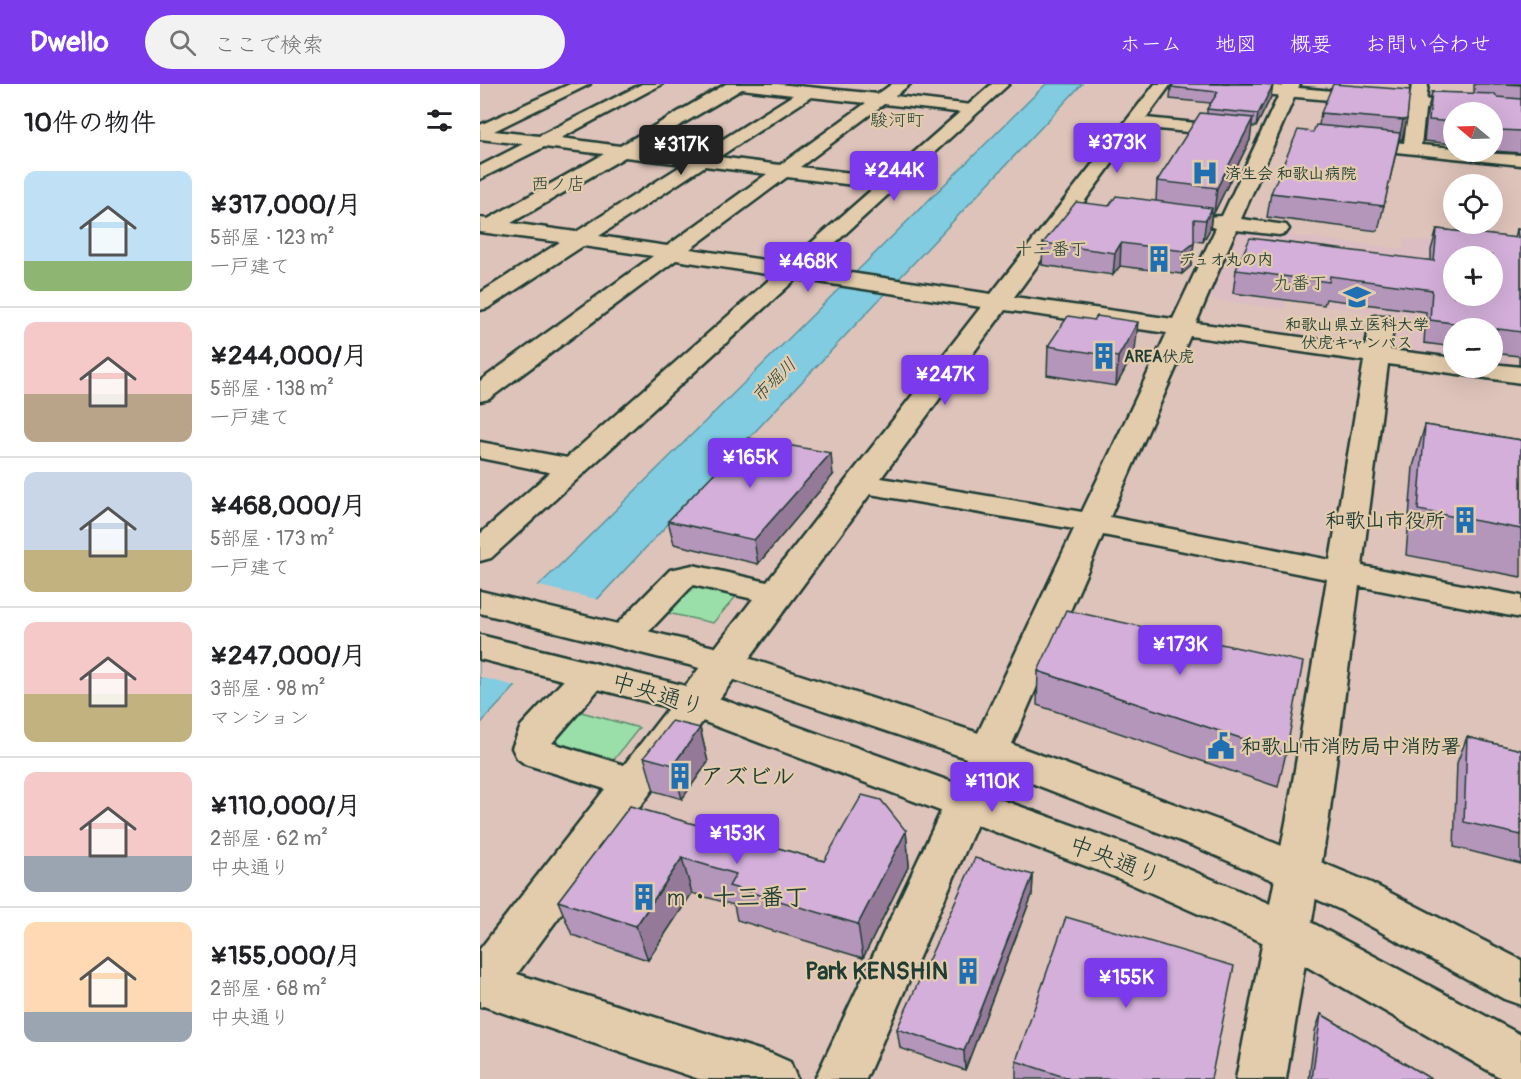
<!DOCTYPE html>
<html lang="ja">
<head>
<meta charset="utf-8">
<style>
	body { margin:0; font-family:Pangolin,"Klee One",sans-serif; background:#f2f2f2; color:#202124; height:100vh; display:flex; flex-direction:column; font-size:22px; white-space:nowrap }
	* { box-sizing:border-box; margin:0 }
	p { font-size:20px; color:#757577 }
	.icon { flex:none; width:33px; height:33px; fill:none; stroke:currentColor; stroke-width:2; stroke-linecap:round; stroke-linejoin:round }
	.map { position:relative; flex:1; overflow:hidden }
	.sheet { display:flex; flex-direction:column; background:#fff; width:480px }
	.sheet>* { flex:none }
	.needle { width:39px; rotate:289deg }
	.tools { position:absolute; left:963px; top:18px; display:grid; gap:12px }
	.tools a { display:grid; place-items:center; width:60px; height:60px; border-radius:50%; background:#fff; box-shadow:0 6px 24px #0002; font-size:30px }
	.price { position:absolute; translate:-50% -51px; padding:0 14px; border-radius:6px; background:#7c3aed; color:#fff; font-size:20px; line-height:39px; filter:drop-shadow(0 2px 3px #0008) }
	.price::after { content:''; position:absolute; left:50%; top:36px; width:18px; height:14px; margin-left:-9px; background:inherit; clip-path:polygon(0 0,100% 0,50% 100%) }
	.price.active { background:#222; color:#fff }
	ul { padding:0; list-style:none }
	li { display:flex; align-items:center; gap:18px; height:150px; padding:0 24px }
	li+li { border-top:2px solid #e0e0e0 }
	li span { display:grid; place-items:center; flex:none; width:168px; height:120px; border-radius:12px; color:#555 }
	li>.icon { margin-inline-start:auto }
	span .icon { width:72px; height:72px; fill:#fffc; stroke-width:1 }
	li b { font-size:26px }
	h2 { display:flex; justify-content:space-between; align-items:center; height:72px; padding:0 24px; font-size:26px }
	header { display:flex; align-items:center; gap:36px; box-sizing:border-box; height:84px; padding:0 30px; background:#7c3aed; color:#fff }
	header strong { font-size:28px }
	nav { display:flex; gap:33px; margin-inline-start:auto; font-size:21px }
	.search { width:420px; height:54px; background:#f2f2f2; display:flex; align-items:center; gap:15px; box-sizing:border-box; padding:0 21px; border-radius:33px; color:#757577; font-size:22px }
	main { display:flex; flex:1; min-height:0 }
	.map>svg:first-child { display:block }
	.built { fill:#dbbdc3; fill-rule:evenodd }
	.green { fill:#9adea9; stroke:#5c8e6e; stroke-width:1.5 }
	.water { fill:#81cce1; stroke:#5a939c; stroke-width:1.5 }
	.pier { fill:#dec3ba }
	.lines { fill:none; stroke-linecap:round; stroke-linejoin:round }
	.minor-casing { stroke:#1f3d34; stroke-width:5 }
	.tertiary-casing { stroke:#1f3d34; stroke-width:5 }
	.trunk-casing { stroke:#1f3d34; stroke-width:5 }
	.minor { fill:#e3ccac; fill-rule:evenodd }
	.tertiary { fill:#e3ccac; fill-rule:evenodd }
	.trunk { fill:#e3ccac; fill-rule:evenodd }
	.wall { fill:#b596bb; stroke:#1f3d34; stroke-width:1.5 }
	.shaded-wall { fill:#947a98; stroke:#1f3d34; stroke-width:1.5 }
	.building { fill:#d3afd9; stroke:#1f3d34; stroke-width:1.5; fill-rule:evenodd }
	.labels { text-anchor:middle; stroke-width:4.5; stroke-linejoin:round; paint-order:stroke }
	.far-poi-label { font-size:16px; font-weight:bold; fill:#1f3d34; stroke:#e3ccac; text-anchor:start }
	.far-quarter-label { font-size:18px; fill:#1f3d34; stroke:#e3ccac }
	.far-water-label { font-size:18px; font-style:italic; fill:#24443d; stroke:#e3ccac }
	.poi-label { font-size:20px; font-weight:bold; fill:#1f3d34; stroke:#e3ccac; text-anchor:end }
	.near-street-label { font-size:24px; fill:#1f3d34; stroke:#e3ccac }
	.near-poi-label { font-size:24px; font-weight:bold; fill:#1f3d34; stroke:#e3ccac; text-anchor:start }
</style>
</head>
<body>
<header>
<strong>Dwello</strong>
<div class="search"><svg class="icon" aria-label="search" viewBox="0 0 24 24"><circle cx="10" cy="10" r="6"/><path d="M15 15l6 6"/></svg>ここで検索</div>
<nav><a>ホーム</a><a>地図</a><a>概要</a><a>お問い合わせ</a></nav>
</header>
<main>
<section class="sheet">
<h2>10件の物件<svg class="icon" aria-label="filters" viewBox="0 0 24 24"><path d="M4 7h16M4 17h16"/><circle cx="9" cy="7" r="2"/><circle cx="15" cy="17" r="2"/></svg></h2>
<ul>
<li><span style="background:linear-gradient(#bfe0f5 75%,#8fb573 0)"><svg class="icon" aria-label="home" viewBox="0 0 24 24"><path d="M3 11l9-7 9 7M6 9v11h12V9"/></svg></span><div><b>¥317,000/月</b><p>5部屋 · 123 m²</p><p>一戸建て</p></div></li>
<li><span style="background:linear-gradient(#f6c9c9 60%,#b9a48a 0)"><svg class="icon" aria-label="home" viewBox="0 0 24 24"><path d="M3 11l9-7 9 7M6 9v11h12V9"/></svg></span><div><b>¥244,000/月</b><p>5部屋 · 138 m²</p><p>一戸建て</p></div></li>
<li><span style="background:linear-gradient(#c9d6e8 65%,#c2b280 0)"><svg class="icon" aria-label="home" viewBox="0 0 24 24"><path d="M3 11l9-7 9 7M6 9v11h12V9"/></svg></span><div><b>¥468,000/月</b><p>5部屋 · 173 m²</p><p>一戸建て</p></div></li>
<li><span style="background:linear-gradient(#f6c9c9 60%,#c2b280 0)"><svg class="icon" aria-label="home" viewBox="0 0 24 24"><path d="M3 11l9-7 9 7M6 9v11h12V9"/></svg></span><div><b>¥247,000/月</b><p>3部屋 · 98 m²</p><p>マンション</p></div></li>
<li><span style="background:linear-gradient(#f6c9c9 70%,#9aa5b1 0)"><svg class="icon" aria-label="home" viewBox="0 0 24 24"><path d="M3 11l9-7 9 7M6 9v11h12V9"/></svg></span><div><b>¥110,000/月</b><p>2部屋 · 62 m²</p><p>中央通り</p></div></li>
<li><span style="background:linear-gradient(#ffd9b3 75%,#9aa5b1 0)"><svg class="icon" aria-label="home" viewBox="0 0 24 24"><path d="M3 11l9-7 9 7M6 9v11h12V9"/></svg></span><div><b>¥155,000/月</b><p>2部屋 · 68 m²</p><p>中央通り</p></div></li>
</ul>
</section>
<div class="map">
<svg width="1041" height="995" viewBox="0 0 1041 995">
	<rect width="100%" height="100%" fill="#dec3ba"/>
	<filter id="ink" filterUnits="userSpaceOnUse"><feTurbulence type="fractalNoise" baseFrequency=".0167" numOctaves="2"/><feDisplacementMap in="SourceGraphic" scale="12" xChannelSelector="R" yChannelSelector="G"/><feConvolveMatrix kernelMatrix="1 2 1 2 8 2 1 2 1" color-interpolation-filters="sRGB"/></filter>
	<g filter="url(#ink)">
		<path class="built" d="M758 145 923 165 925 155 1024 166 1029 281 1013 279 1012 244H974L973 273 909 264 913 231 806 217 804 225 728 215ZM974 172H1012V212H974Z"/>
		<path class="green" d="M220 501 259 509 233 539 183 528 208 504Z
			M94 626 159 644 133 677 77 661 74 654Z"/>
		<path class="water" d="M566 0H602L0 640V557L77 484Z"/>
		<path class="pier" d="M55 501 120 516 39 603 0 593V553Z"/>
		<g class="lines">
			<defs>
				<path id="minor" d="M90 0H110L14 47 59 52 162 0H182L81 54 140 62 246 0H298L398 10 412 0H430L415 12 500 22 502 25 494 30 404 20 320 83 407 93 416 99 414 103 407 105 307 93 210 165 511 210 675 0H691L666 34 756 43 764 48 756 53 659 43 534 213 693 235 736 144 723 141 720 137 723 133 742 132 804 0H820L761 135 806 141 809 145 806 149 799 151 756 146 716 239 886 262 890 237 894 232H910L914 237 910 266 974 274V284H1012V280L1041 283V299L908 280 882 482 1041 512V534L879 502 849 733 806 995H756L807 733 847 495 623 451 386 995H335L594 445 390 410 37 890 292 970 310 978 317 995H219L3 922 0 923V865L125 705 45 680 37 674 32 664 41 642 97 582 110 578 123 582 128 591 123 600 72 659 144 681 273 515 213 501 156 561 144 565 132 561 127 553 132 545 190 486 213 481 287 498 501 223 196 176 9 315 0 317V297L173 172 103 162 8 224 0 226V209L80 158 0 148V134L8 135 124 70 64 63 0 95V82L43 60 0 55V41ZM262 5 313 11 218 71 161 64ZM331 13 386 19 300 81 239 73ZM145 73 204 80 96 148 31 139ZM225 82 287 90 187 162 119 152ZM525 226 687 249 602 428 401 394ZM710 252 884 277 850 476 630 433Z
					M932 0H948L941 61 974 64V68L1041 71V81L868 63 865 59 868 55 874 54 924 59Z
					M0 358 93 375 103 378 107 384 103 390 93 393 0 374Z"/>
				<path id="tertiary" d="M512 0H529L11 474 0 477V450Z
					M718 0H776L1041 24V34L1012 31V28H983L726 5Z"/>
				<path id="trunk" d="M0 507 234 563 523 657 746 739 891 799 1041 876V921L1024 915 859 825 716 763 495 677 213 582 0 529Z
					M0 551 202 601 670 769 823 834 1041 951V995H1023L791 862 640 795 180 621 0 575Z"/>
			</defs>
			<use href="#minor" class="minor-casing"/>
			<use href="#tertiary" class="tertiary-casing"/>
			<use href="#trunk" class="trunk-casing"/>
			<use href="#minor" class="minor"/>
			<use href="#tertiary" class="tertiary"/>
			<use href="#trunk" class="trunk"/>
		</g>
		<path class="wall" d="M994 0H1041V69L1013 67 1012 28H974V60L944 57 947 29 952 8 994 10Z
			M691 3 791 13 776 43H771L770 56 734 129H732L730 145 723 158 714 157 711 182 702 190 640 182 633 191 562 181 563 159 629 122 676 117 677 97 727 30V25L731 19 690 15Z
			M841 29 927 35 922 55 919 56 898 147 787 133 791 109 833 48 839 41Z
			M957 145 1035 154 1037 145 1041 146V282L1039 281V272L1012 269V244H974V263L944 259 946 228 846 215 844 221 753 209 756 186 951 176V166Z
			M568 262 655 267 636 302 567 291Z
			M945 341 1041 356V493L926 471 933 383Z
			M353 391 278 480 194 460 188 437Z
			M558 587 806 669 798 703 557 621Z
			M220 644 228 678 202 715 174 707 164 673Z
			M987 653 1041 666V780L974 763 977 679Z
			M150 722 344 777 426 747 429 781 383 874 257 836 254 821 212 809 168 876 92 851 78 817Z
			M553 791 552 811 485 986 420 964 417 945Z
			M841 930 951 995H829L835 947Z
			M536 977 731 995H536Z"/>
		<path class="shaded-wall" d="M793 1 791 13 776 43 778 30Z
			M773 34 770 56 734 129 737 104Z
			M927 35 922 55 919 56 923 36Z
			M732 124 730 145 723 158 726 136Z
			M641 159 640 182 633 191 635 169Z
			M714 159 711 182 702 190 704 167Z
			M658 238 655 267 636 302 638 273Z
			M351 369 353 391 278 480 274 456Z
			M220 644 228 678 202 715 193 681Z
			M426 747 429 781 383 874 378 840Z
			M202 774 212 809 168 876 156 842Z
			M553 791 552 811 485 986 484 967Z"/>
		<path class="building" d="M694 0H781L793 1 778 30 727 25 738 8 691 3Z
			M853 0 930 6 927 35 923 36 841 29Z
			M1025 0H1041V1Z
			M952 8 1015 10 1017 13 1041 15V47L1019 46 1018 43 1012 42V28H974V38L949 36Z
			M720 29 773 34 737 104 677 97Z
			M836 41 920 49 904 122 791 109 818 46 833 48Z
			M636 112 732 124 726 136 714 135V159L704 167 641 159 635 169 563 159 596 118 629 122Z
			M957 145 1038 154 1037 145 1041 146V248L950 236 952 206 850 192 849 198 756 186 770 154 954 177ZM974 172H1012V212H974Z
			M588 232 614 236 617 232 658 238 638 273 568 262Z
			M945 341 1041 356V445L938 426Z
			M268 354 351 369 274 456 188 437Z
			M586 526 823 578 806 669 558 587Z
			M192 637 220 644 193 681 164 673Z
			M987 653 1041 666V751L984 738Z
			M382 711 401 716 426 747 378 840 249 802 256 790 202 774 156 842 78 817 150 722 344 777Z
			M495 774 553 791 484 967 417 945Z
			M586 833 754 882 731 995H590L536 977Z
			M841 930 951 995H832Z"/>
	</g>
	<defs>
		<symbol id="hospital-bare" viewBox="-9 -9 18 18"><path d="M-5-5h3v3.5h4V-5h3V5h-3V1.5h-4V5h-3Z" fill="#1f6fb2" stroke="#e3ccac" stroke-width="2.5" paint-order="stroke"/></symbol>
		<symbol id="building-bare" viewBox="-9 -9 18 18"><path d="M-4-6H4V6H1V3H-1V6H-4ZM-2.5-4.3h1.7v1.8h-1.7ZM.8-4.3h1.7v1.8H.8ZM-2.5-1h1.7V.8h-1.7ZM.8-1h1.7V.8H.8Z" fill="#1f6fb2" stroke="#e3ccac" stroke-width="2.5" paint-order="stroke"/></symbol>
		<symbol id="university-bare" viewBox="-9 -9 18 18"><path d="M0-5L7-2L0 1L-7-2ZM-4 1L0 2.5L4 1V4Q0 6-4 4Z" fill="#1f6fb2" stroke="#e3ccac" stroke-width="2.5" paint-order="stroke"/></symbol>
		<symbol id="civic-bare" viewBox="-9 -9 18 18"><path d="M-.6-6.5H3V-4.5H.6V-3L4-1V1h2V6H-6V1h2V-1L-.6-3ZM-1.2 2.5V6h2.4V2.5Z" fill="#1f6fb2" stroke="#e3ccac" stroke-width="2.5" paint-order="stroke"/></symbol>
	</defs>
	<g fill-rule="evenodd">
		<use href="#hospital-bare" x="706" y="70" width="38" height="38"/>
		<use href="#building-bare" x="660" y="156" width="38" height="38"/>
		<use href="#university-bare" x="858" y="194" width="38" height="38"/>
		<use href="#building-bare" x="605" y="253" width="38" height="38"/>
		<use href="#building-bare" x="966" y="417" width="38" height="38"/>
		<use href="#civic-bare" x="722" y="643" width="38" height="38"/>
		<use href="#building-bare" x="181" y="673" width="38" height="38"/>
		<use href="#building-bare" x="145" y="794" width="38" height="38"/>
		<use href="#building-bare" x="469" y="868" width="38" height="38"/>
	</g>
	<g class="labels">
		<g class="far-poi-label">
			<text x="745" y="95">済生会 和歌山病院</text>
			<text x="699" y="181">デュオ丸の内</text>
			<text x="877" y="246" text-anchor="middle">和歌山県立医科大学<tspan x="877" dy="18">伏虎キャンパス</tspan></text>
			<text x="644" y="278">AREA伏虎</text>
		</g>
		<g class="far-quarter-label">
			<text x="417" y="42">駿河町</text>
			<text x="78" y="106">西ノ店</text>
			<text x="571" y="171">十二番丁</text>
			<text x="820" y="205">九番丁</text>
		</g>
		<g class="far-water-label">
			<text transform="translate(294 296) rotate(-45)" y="6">市堀川</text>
		</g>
		<g class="poi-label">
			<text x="965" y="443">和歌山市役所</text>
			<text x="761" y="669" text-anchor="start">和歌山市消防局中消防署</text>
		</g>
		<g class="near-street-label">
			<text transform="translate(178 610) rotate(17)" y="8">中央通り</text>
			<text transform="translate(635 776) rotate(21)" y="8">中央通り</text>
		</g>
		<g class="near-poi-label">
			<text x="220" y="700">アズビル</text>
			<text x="184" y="821">ｍ・十三番丁</text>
			<text x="468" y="895" text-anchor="end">Park KENSHIN</text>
		</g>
	</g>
</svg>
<div class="tools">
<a><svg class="needle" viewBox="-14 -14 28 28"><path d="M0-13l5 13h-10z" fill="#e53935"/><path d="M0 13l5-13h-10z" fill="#757577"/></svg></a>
<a><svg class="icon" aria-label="locate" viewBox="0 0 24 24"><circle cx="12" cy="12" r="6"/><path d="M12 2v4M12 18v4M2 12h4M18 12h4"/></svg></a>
<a>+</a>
<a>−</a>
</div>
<b class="price" style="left:637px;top:90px">¥373K</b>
<b class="price active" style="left:201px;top:92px">¥317K</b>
<b class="price" style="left:414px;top:118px">¥244K</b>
<b class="price" style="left:328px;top:209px">¥468K</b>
<b class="price" style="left:465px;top:322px">¥247K</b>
<b class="price" style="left:270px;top:405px">¥165K</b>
<b class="price" style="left:700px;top:592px">¥173K</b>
<b class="price" style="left:512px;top:729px">¥110K</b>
<b class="price" style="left:257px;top:781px">¥153K</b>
<b class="price" style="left:646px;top:925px">¥155K</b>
</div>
</main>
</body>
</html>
